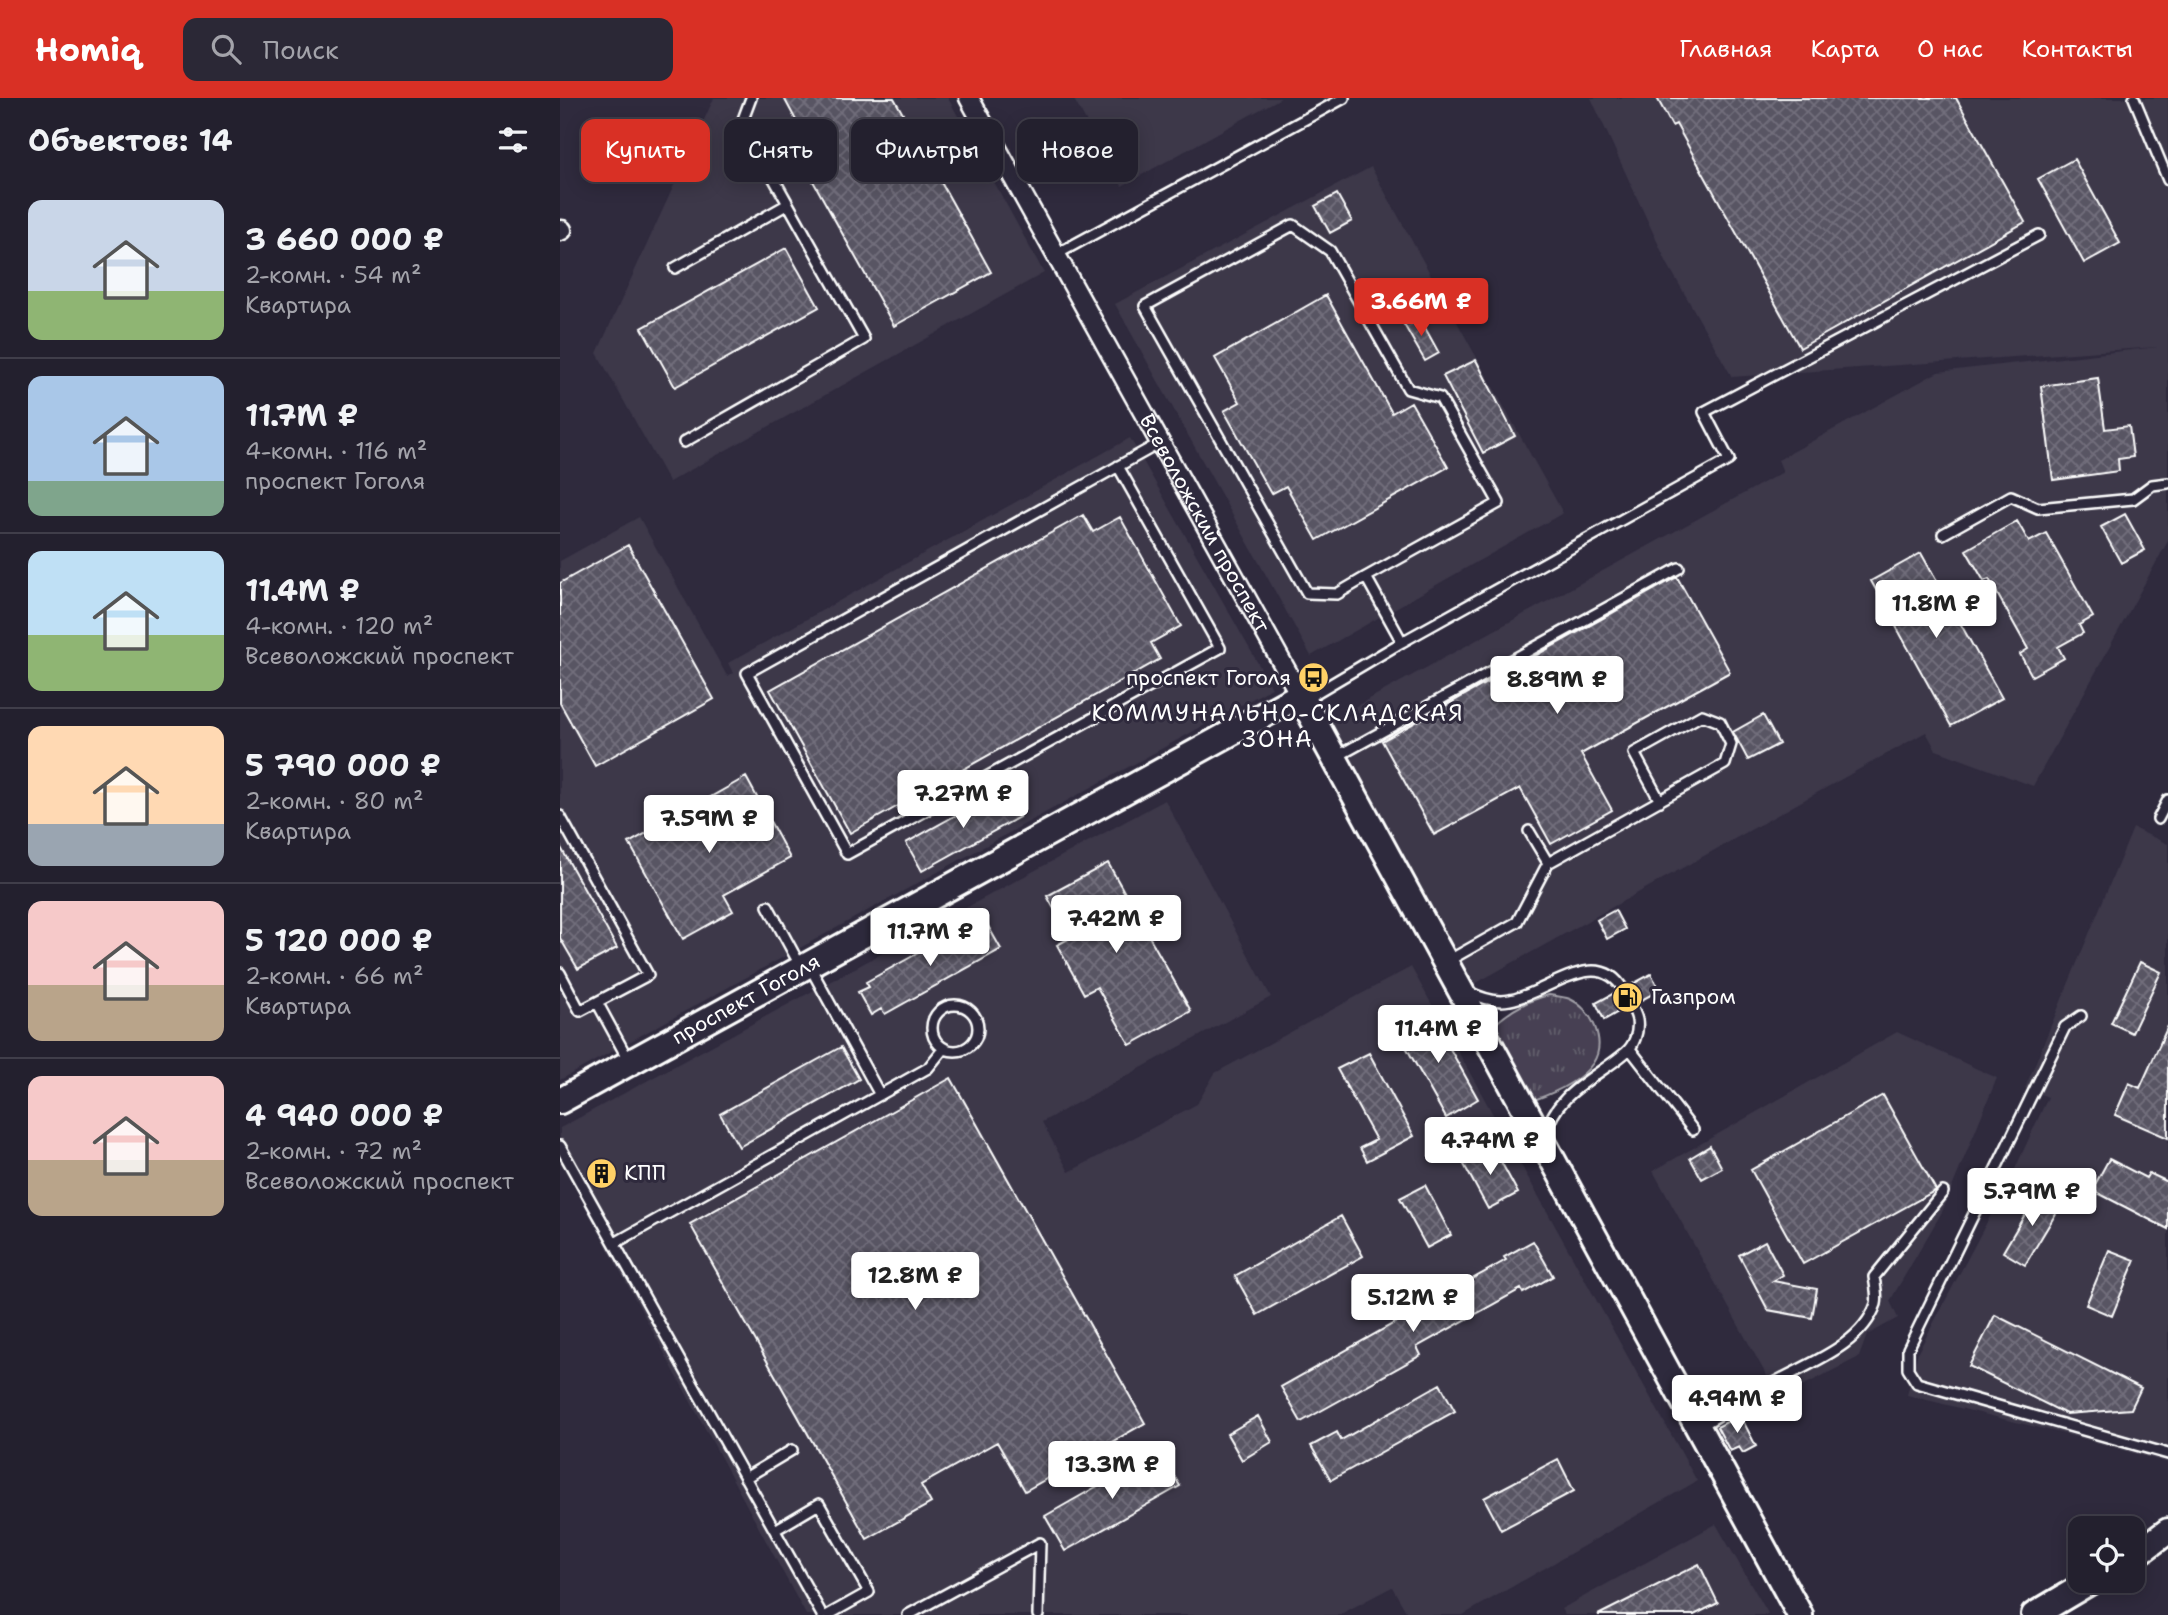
<!DOCTYPE html>
<html lang="ru">
<head>
<meta charset="utf-8">
<style>
	body { margin:0; font-family:"Shantell Sans",sans-serif; background:#2b2836; color:#f1f3f6; height:100vh; display:flex; flex-direction:column; font-size:26px; white-space:nowrap }
	* { box-sizing:border-box; margin:0 }
	p { font-size:23px; color:#a3a3aa }
	.icon { flex:none; width:38px; height:38px; fill:none; stroke:currentColor; stroke-width:2; stroke-linecap:round; stroke-linejoin:round }
	.map { position:relative; flex:1; overflow:hidden }
	.side { display:flex; flex-direction:column; background:#23202e; width:560px }
	.side>* { flex:none }
	.guide { position:absolute; left:21px; top:21px; width:665px; height:63px; display:flex; gap:14px }
	.fabs { position:absolute; left:1508px; top:1418px; display:grid; gap:14px }
	.fabs a { display:grid; place-items:center; width:77px; height:77px; border-radius:14px; background:#23202e; box-shadow:0 4px 18px #0003,0 0 0 2px #403e4a; font-size:35px }
	.price { position:absolute; translate:-50% -60px; padding:0 16px; border-radius:7px; background:#fff; color:#222; font-size:23px; line-height:46px; filter:drop-shadow(0 2px 4px #0008) }
	.price::after { content:''; position:absolute; left:50%; top:42px; width:21px; height:16px; margin-left:-10px; background:inherit; clip-path:polygon(0 0,100% 0,50% 100%) }
	.price.current { background:#d93025; color:#fff }
	ul { padding:0; list-style:none }
	li { display:flex; align-items:center; gap:21px; height:175px; padding:0 28px }
	li+li { border-top:2px solid #403e4a }
	li span { display:grid; place-items:center; flex:none; width:196px; height:140px; border-radius:14px; color:#555 }
	li>.icon { margin-inline-start:auto }
	span .icon { width:84px; height:84px; fill:#fffc; stroke-width:1 }
	li b { font-size:30px }
	h2 { display:flex; justify-content:space-between; align-items:center; height:84px; padding:0 28px; font-size:30px }
	.pill { padding:0 24px; border-radius:14px; background:#23202e; box-shadow:0 4px 18px #0003,0 0 0 2px #403e4a; font-size:24px; line-height:63px }
	.pill.current { background:#d93025; color:#fff }
	header { display:flex; align-items:center; gap:42px; box-sizing:border-box; height:98px; padding:0 35px; background:#d93025; color:#fff }
	header strong { font-size:33px }
	nav { display:flex; gap:38px; margin-inline-start:auto; font-size:24px }
	.search { width:490px; height:63px; background:#2b2836; display:flex; align-items:center; gap:18px; box-sizing:border-box; padding:0 24px; border-radius:14px; color:#a3a3aa; font-size:26px }
	main { display:flex; flex:1; min-height:0 }
	.map>svg:first-child { display:block }
	.built { fill:#3c3749 }
	.grass { fill:url(#grass-tufts); stroke:#a2a0a8; stroke-width:2 }
	.building { fill:url(#building-cross-hatch); stroke:#fff; stroke-width:2 }
	.lines { fill:none; stroke-linecap:round; stroke-linejoin:round }
	.lane-casing { stroke:#fff; stroke-width:14 }
	.street-casing { stroke:#fff; stroke-width:23 }
	.secondary-casing { stroke:#fff; stroke-width:30 }
	.lane { stroke:#2f2a3d; stroke-width:9 }
	.street { stroke:#2f2a3d; stroke-width:18 }
	.secondary { stroke:#2f2a3d; stroke-width:24 }
	.labels { text-anchor:middle; stroke-width:6; stroke-linejoin:round; paint-order:stroke }
	.street-label { font-size:21px; fill:#fff; stroke:#2f2a3d }
	.poi-label { font-size:21px; fill:#fff; stroke:#2f2a3d; text-anchor:start }
	.neighbourhood-label { font-size:23px; letter-spacing:2px; fill:#fff; stroke:#2f2a3d }
</style>
</head>
<body>
<header>
<strong>Homiq</strong>
<div class="search"><svg class="icon" aria-label="search" viewBox="0 0 24 24"><circle cx="10" cy="10" r="6"/><path d="M15 15l6 6"/></svg>Поиск</div>
<nav><a>Главная</a><a>Карта</a><a>О нас</a><a>Контакты</a></nav>
</header>
<main>
<section class="side">
<h2>Объектов: 14<svg class="icon" aria-label="filters" viewBox="0 0 24 24"><path d="M4 7h16M4 17h16"/><circle cx="9" cy="7" r="2"/><circle cx="15" cy="17" r="2"/></svg></h2>
<ul>
<li><span style="background:linear-gradient(#c9d6e8 65%,#8fb573 0)"><svg class="icon" aria-label="home" viewBox="0 0 24 24"><path d="M3 11l9-7 9 7M6 9v11h12V9"/></svg></span><div><b>3 660 000 ₽</b><p>2-комн. · 54 m²</p><p>Квартира</p></div></li>
<li><span style="background:linear-gradient(#a9c7e8 75%,#7fa58c 0)"><svg class="icon" aria-label="home" viewBox="0 0 24 24"><path d="M3 11l9-7 9 7M6 9v11h12V9"/></svg></span><div><b>11.7M ₽</b><p>4-комн. · 116 m²</p><p>проспект Гоголя</p></div></li>
<li><span style="background:linear-gradient(#bfe0f5 60%,#8fb573 0)"><svg class="icon" aria-label="home" viewBox="0 0 24 24"><path d="M3 11l9-7 9 7M6 9v11h12V9"/></svg></span><div><b>11.4M ₽</b><p>4-комн. · 120 m²</p><p>Всеволожский проспект</p></div></li>
<li><span style="background:linear-gradient(#ffd9b3 70%,#9aa5b1 0)"><svg class="icon" aria-label="home" viewBox="0 0 24 24"><path d="M3 11l9-7 9 7M6 9v11h12V9"/></svg></span><div><b>5 790 000 ₽</b><p>2-комн. · 80 m²</p><p>Квартира</p></div></li>
<li><span style="background:linear-gradient(#f6c9c9 60%,#b9a48a 0)"><svg class="icon" aria-label="home" viewBox="0 0 24 24"><path d="M3 11l9-7 9 7M6 9v11h12V9"/></svg></span><div><b>5 120 000 ₽</b><p>2-комн. · 66 m²</p><p>Квартира</p></div></li>
<li><span style="background:linear-gradient(#f6c9c9 60%,#b9a48a 0)"><svg class="icon" aria-label="home" viewBox="0 0 24 24"><path d="M3 11l9-7 9 7M6 9v11h12V9"/></svg></span><div><b>4 940 000 ₽</b><p>2-комн. · 72 m²</p><p>Всеволожский проспект</p></div></li>
</ul>
</section>
<div class="map">
<svg width="1608" height="1517" viewBox="0 0 1608 1517">
	<defs>
		<pattern id="grass-tufts" width="24" height="20" patternUnits="userSpaceOnUse" patternTransform="scale(1.75)"><rect width="24" height="20" fill="#464152"/><path d="M3 7l-1-3M5 7V3M7 7l1-3M15 17l-1-3M17 17v-4M19 17l1-3" fill="none" stroke="#625e6c"/></pattern>
		<pattern id="building-cross-hatch" width="8" height="8" patternUnits="userSpaceOnUse" patternTransform="scale(1.75)"><rect width="8" height="8" fill="#595564"/><path d="M0 0l8 8M0 8l8-8" fill="none" stroke="#726e7b"/></pattern>
	</defs>
	<rect width="100%" height="100%" fill="#2f2a3d"/>
	<filter id="ink" filterUnits="userSpaceOnUse"><feTurbulence type="fractalNoise" baseFrequency=".0143" numOctaves="2"/><feDisplacementMap in="SourceGraphic" scale="14" xChannelSelector="R" yChannelSelector="G"/><feConvolveMatrix kernelMatrix="1 2 1 2 8 2 1 2 1" color-interpolation-filters="sRGB"/></filter>
	<g filter="url(#ink)">
		<path class="built" d="M154 0H388L484 175 109 384 37 255Z
			M513 0H721L562 88Z
			M1031 0H1608V443L1473 688 1376 652 1366 634 911 888 767 624 1223 374 1218 362 1378 274 1597 249 1172 279 1107 165Z
			M811 69 1003 415 751 558 555 206Z
			M570 340 712 590 0 982V463L79 419 167 578 173 575 168 565Z
			M605 702 711 899 482 1024 509 1074 637 1006 655 975 851 869 1137 1383 903 1517H848L832 1489 779 1517H246L0 1062V1030Z
			M1573 730 1608 746V1365L1528 1342 1347 1297 1358 1254 1454 1073 1488 999 1465 990Z
			M1337 934 1437 980 1382 1114 1330 1203 1338 1220 1307 1237 1299 1259 1219 1300 1093 1073Z
			M1156 1426 1209 1517H1005L1001 1511Z"/>
		<path class="grass" d="M989 897C996 898 1004 899 1010 901 1032 911 1047 944 1033 965 1020 984 994 995 974 1002L933 928C949 913 968 902 989 897Z"/>
		<path class="building" d="M224 0H334L431 174 334 228 225 33 238 26Z
			M1097 0H1396L1465 124 1240 250 1116 26 1112 28Z
			M1514 61 1560 145 1524 165 1478 81Z
			M777 96 792 123 770 135 755 108Z
			M226 150 259 209 115 289 82 230Z
			M766 197 832 315 851 304 888 369 757 442 726 388 711 396 664 313 680 304 655 260Z
			M858 217 879 255 865 263 843 225Z
			M916 262 955 338 923 355 883 278Z
			M1538 280 1545 331 1569 328 1573 359 1558 361 1559 373 1493 382 1481 288Z
			M1565 416 1585 452 1561 465 1541 429Z
			M523 417 533 434 560 419 621 528 591 545 600 561 290 735 210 592Z
			M1457 423 1469 444 1486 435 1533 519 1519 527 1523 535 1498 549 1504 560 1472 578 1460 556 1468 551 1429 481 1424 483 1406 452Z
			M68 447 154 601 35 668 0 605V485Z
			M1361 455 1442 600 1391 628 1311 483Z
			M1117 479 1170 574 1021 656 1052 712 991 746 960 690 874 737 822 643Z
			M1203 617 1219 646 1188 662 1173 634Z
			M186 679 230 760 164 797 173 813 123 841 69 745Z
			M443 691 459 719 362 773 346 745Z
			M0 748 57 850 18 871 0 840Z
			M548 765 631 913 570 947 537 889 524 896 497 847 510 840 487 798Z
			M1055 812 1065 831 1047 841 1037 822Z
			M423 819 441 851 325 916 321 911 311 917 298 894 309 889 306 884Z
			M1580 864 1601 874 1572 935 1551 925Z
			M1091 876 1100 892 1078 904 1069 888Z
			M1056 894 1065 910 1044 922 1036 905Z
			M870 915 918 1001 886 1020 837 933Z
			M1608 928V1040L1555 1017 1569 985 1580 990Z
			M281 949 299 981 179 1049 160 1016Z
			M809 955 854 1038 807 1063 800 1050 816 1042 777 971Z
			M391 980 585 1325 465 1393 437 1344 361 1387 371 1405 307 1441 130 1126Z
			M1323 997 1376 1092 1243 1166 1191 1072Z
			M932 1047 958 1095 928 1111 902 1063Z
			M1150 1048 1162 1070 1142 1081 1130 1060Z
			M1549 1061 1586 1080 1589 1075 1608 1084V1131L1532 1092Z
			M865 1087 891 1137 867 1150 840 1100Z
			M1478 1094 1501 1107 1465 1167 1443 1154Z
			M781 1118 803 1158 697 1217 675 1178Z
			M973 1143 993 1178 963 1195 961 1191 857 1249 861 1257 741 1324 721 1289 946 1162 944 1159Z
			M1205 1143 1223 1177 1213 1183 1257 1191 1252 1220 1208 1212 1179 1157Z
			M1549 1152 1575 1162 1552 1218 1526 1207Z
			M1435 1217 1581 1290 1571 1311 1506 1316 1409 1268Z
			M880 1286 895 1313 771 1382 751 1348 777 1334 781 1342Z
			M1180 1317 1196 1348 1183 1355 1179 1349 1170 1353 1157 1329Z
			M698 1318 712 1344 682 1362 667 1336Z
			M599 1353 620 1388 505 1453 485 1418Z
			M998 1361 1014 1393 941 1432 924 1400Z
			M1139 1466 1158 1505 1134 1517H1038Z"/>
		<g class="lines">
			<defs>
				<path id="lane" d="M1574 0 1608 82
					M495 157 784 0
					M115 170 228 106
					M124 344 304 241 182 24 191 0
					M558 368 660 550 287 756 187 575 600 345
					M1383 436 1451 398 1478 410 1573 401 1592 387 1608 385
					M806 479 777 496 747 495 585 208 733 127 770 153 848 291 880 300 939 405 806 479 842 544
					M744 602 842 544 1169 362 1144 314 1479 137
					M776 659 1119 470
					M0 718 88 877 20 913 0 875
					M1598 721 1608 702
					M969 733 988 765
					M208 808 241 869
					M886 864 957 824 988 765 1165 666 1171 646 1160 624 1142 617 1074 655 1100 703
					M250 869 320 997
					M909 894C921 900 936 905 950 902 986 896 1038 846 1064 893 1069 903 1075 912 1077 922 1079 934 1074 948 1065 955 1036 980 993 996 986 1037
					M37 904 69 963
					M372 930a23 23 0 1 1 46 0a23 23 0 1 1-46 0Z
					M1521 918 1505 929 1348 1251V1271L1357 1285 1608 1356
					M1070 951 1133 1032
					M0 1048 262 1517
					M55 1145 368 970 384 950
					M1139 1329C1163 1315 1186 1300 1210 1287 1246 1266 1301 1249 1316 1206 1318 1198 1315 1187 1314 1179L1383 1094
					M185 1380 232 1352
					M215 1432 259 1406 309 1494 268 1517
					M348 1517 480 1445 478 1517"/>
				<g id="street">
					<path id="s1" d="M409 0 740 597"/>
					<path d="M0 133 2 132"/>
				</g>
				<g id="secondary">
					<path id="s2" d="M0 1003 740 597 1240 1517"/>
					<path d="M1573 1459 1608 1433"/>
					<path d="M1474 1517 1533 1482"/>
				</g>
			</defs>
			<use href="#lane" class="lane-casing"/>
			<use href="#street" class="street-casing"/>
			<use href="#secondary" class="secondary-casing"/>
			<use href="#lane" class="lane"/>
			<use href="#street" class="street"/>
			<use href="#secondary" class="secondary"/>
		</g>
	</g>
	<defs>
		<symbol id="bus-disc" viewBox="-11 -11 22 22"><circle r="9.5" fill="#ffd166" stroke="#2f2a3d"/><path d="M-5-6H5V4H4V6H2V4H-2V6H-4V4H-5ZM-3.5-4V0h7V-4ZM-3.5 1.2v1.5H-2V1.2ZM2 1.2v1.5H3.5V1.2Z" fill="#111"/></symbol>
		<symbol id="fuel-disc" viewBox="-11 -11 22 22"><circle r="9.5" fill="#ffd166" stroke="#2f2a3d"/><path d="M-5.5-6h7V0h2V4h1.3V-2.5L3-4.5l.8-.8L6-3V5H2.5V1h-1V6h-7ZM-4.2-4.7v3.2H.2V-4.7Z" fill="#111"/></symbol>
		<symbol id="building-disc" viewBox="-11 -11 22 22"><circle r="9.5" fill="#ffd166" stroke="#2f2a3d"/><path d="M-4-6H4V6H1V3H-1V6H-4ZM-2.5-4.3h1.7v1.8h-1.7ZM.8-4.3h1.7v1.8H.8ZM-2.5-1h1.7V.8h-1.7ZM.8-1h1.7V.8H.8Z" fill="#111"/></symbol>
	</defs>
	<g fill-rule="evenodd">
		<use href="#bus-disc" x="736" y="562" width="35" height="35"/>
		<use href="#fuel-disc" x="1050" y="882" width="35" height="35"/>
		<use href="#building-disc" x="24" y="1058" width="35" height="35"/>
	</g>
	<g class="labels">
		<g class="street-label">
			<text dy="7" stroke="none"><textPath href="#s1" startOffset="486">Всеволожский проспект</textPath></text>
			<text dy="7" stroke="none"><textPath href="#s2" startOffset="212">проспект Гоголя</textPath></text>
		</g>
		<g class="poi-label">
			<text x="731" y="587" text-anchor="end">проспект Гоголя</text>
			<text x="1091" y="906">Газпром</text>
			<text x="64" y="1082">КПП</text>
		</g>
		<g class="neighbourhood-label">
			<text x="718" y="623">КОММУНАЛЬНО-СКЛАДСКАЯ<tspan x="718" dy="26">ЗОНА</tspan></text>
		</g>
	</g>
</svg>
<div class="fabs">
<a><svg class="icon" aria-label="locate" viewBox="0 0 24 24"><circle cx="12" cy="12" r="6"/><path d="M12 2v4M12 18v4M2 12h4M18 12h4"/></svg></a>
</div>
<b class="price current" style="left:861px;top:240px">3.66M ₽</b>
<b class="price" style="left:1376px;top:542px">11.8M ₽</b>
<b class="price" style="left:997px;top:618px">8.89M ₽</b>
<b class="price" style="left:403px;top:732px">7.27M ₽</b>
<b class="price" style="left:149px;top:757px">7.59M ₽</b>
<b class="price" style="left:556px;top:857px">7.42M ₽</b>
<b class="price" style="left:370px;top:870px">11.7M ₽</b>
<b class="price" style="left:878px;top:967px">11.4M ₽</b>
<b class="price" style="left:930px;top:1079px">4.74M ₽</b>
<b class="price" style="left:1472px;top:1130px">5.79M ₽</b>
<b class="price" style="left:355px;top:1214px">12.8M ₽</b>
<b class="price" style="left:853px;top:1236px">5.12M ₽</b>
<b class="price" style="left:1177px;top:1337px">4.94M ₽</b>
<b class="price" style="left:552px;top:1403px">13.3M ₽</b>
<div class="guide">
<a class="pill current">Купить</a>
<a class="pill">Снять</a>
<a class="pill">Фильтры</a>
<a class="pill">Новое</a>
</div>
</div>
</main>
</body>
</html>
